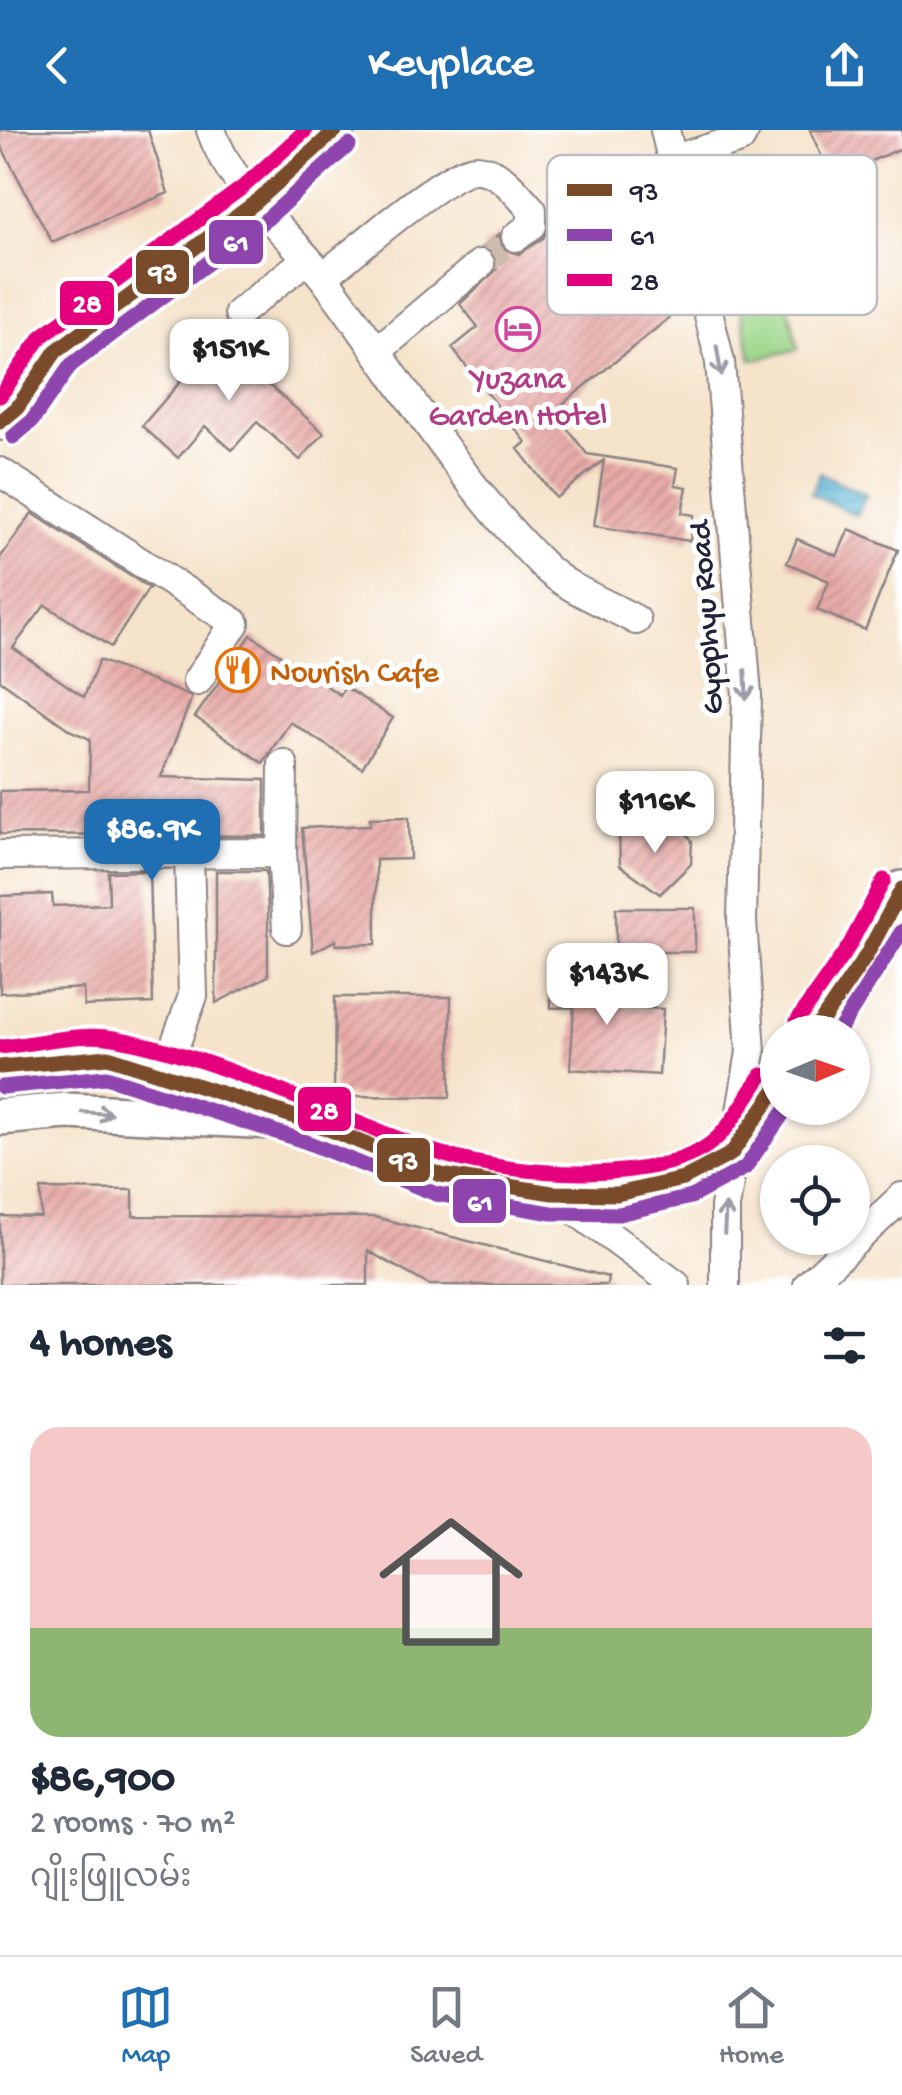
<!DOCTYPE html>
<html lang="en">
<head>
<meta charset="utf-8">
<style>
	body { margin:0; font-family:"Gochi Hand","Noto Sans Myanmar",sans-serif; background:#f6f6f7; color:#1f2937; height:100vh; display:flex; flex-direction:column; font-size:38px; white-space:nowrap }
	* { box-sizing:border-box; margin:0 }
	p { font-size:32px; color:#747a83 }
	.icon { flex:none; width:55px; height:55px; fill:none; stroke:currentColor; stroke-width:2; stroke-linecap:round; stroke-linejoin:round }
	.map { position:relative; height:1155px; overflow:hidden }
	.panel { display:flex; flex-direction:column; background:#fff; flex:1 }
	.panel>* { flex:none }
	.needle { width:65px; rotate:88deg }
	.buttons { position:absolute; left:760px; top:885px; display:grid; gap:20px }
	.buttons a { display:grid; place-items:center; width:110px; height:110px; border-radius:50%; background:#fff; box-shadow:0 2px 8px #0004; font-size:50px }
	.price { position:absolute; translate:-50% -85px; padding:0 22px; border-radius:20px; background:#fff; color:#222; font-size:32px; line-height:65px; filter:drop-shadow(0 2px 5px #0008) }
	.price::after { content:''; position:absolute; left:50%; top:60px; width:30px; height:22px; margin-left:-15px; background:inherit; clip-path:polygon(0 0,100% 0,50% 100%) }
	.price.selected { background:#1f6fb2; color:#fff }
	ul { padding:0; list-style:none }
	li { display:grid; align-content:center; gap:20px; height:530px; padding:0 30px }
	li span { display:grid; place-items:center; height:310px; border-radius:30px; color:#555 }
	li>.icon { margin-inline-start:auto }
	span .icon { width:180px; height:180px; fill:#fffc; stroke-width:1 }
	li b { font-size:42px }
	h2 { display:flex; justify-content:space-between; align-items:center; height:120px; padding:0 30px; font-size:42px }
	header { display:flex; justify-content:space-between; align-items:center; height:130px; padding:0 30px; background:#1f6fb2; color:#fff; font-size:45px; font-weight:600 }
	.dock { display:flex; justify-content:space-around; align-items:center; height:140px; border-top:2px solid #e0e1e3; background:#fff; font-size:28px; color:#747a83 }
	.dock a { display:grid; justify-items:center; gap:5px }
	.dock .selected { color:#1f6fb2 }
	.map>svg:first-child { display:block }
	.pitch { fill:#9dd689; stroke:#607c62; stroke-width:2.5 }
	.water { fill:url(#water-rules); stroke:#3e6c89; stroke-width:2.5 }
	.building { fill:url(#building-hatch) }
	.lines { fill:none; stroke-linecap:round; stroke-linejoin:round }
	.minor-tunnel { stroke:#cbbcad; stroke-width:28; stroke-dasharray:28 14; stroke-linecap:butt }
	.minor-casing { stroke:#8c8282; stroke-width:32 }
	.major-casing { stroke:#8c8282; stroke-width:40 }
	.minor { stroke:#fff; stroke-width:28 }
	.major { stroke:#fff; stroke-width:35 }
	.bus-1-casing { stroke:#fff; stroke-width:22 }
	.bus-2-casing { stroke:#fff; stroke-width:22 }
	.bus-3-casing { stroke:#fff; stroke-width:22 }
	.bus-1 { stroke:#7a4b2a; stroke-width:15 }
	.bus-2 { stroke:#8e44ad; stroke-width:15 }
	.bus-3 { stroke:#e5007d; stroke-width:15 }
	.oneway { stroke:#9c9ca7 }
	.labels { text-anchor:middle; stroke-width:10; stroke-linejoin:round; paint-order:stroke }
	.hotel-label { font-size:32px; fill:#b23c85; stroke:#fff }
	.street-label { font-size:32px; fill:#22223b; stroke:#fff }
	.food-label { font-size:32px; fill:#c56008; stroke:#fff; text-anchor:start }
	.key { fill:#fff; stroke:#bdbdc4; stroke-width:2.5 }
	.key-label { font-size:28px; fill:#22223b }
	.line-badge { stroke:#fff; stroke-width:4 }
	.badge-label { font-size:28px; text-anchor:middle; font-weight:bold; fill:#fff }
</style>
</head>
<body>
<header><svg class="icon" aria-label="back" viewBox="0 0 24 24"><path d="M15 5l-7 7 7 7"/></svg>Keyplace<svg class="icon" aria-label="share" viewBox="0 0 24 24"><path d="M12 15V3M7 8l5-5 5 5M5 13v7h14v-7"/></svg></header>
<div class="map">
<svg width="902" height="1155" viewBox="0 0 902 1155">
	<defs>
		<pattern id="water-rules" width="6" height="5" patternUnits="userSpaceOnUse" patternTransform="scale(2.5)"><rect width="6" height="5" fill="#59b7d7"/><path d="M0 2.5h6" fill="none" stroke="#4994b0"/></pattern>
		<pattern id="building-hatch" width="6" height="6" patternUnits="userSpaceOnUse" patternTransform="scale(2.5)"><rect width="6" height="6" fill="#e9aba8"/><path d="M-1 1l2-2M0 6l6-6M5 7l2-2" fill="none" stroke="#bc8b8a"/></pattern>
	</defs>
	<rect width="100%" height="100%" fill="#fff"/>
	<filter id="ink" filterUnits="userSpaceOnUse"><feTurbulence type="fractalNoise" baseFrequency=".01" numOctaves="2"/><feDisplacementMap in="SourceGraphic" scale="20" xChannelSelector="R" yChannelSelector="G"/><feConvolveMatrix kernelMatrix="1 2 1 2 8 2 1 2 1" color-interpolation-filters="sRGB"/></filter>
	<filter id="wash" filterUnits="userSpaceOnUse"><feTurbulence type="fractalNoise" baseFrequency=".0048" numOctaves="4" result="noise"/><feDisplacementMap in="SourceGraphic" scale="40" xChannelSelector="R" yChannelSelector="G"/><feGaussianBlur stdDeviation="2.25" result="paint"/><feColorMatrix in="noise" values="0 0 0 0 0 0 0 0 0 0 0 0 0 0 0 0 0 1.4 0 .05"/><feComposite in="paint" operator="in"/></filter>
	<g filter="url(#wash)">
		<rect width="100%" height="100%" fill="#f5e3ca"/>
		<path class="pitch" d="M776 119 798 219 752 230 730 130Z"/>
		<path class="water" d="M820 343 866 365 856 385 811 364Z"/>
		<g id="blocks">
			<path class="building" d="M0 0H148L168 63 52 112 0 14Z
				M810 0H902V18L831 48Z
				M604 83 648 138 636 146 669 188 554 281 587 324 678 338 675 355 687 357 682 383 694 385 690 411 594 396 604 330 556 368 518 319 526 312 452 218 478 197 460 174 497 139 494 124 482 117 499 104 503 118 519 124 543 108 555 87 572 108Z
				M226 199 271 239 262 249 324 303 300 330 257 292 232 320 205 296 178 328 142 296Z
				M32 383 149 458 111 517 45 475 13 518 84 567 99 530 192 567 161 647 265 650V706L0 704V661L89 660 90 609 71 601 0 550V428Z
				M849 399 898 420 865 500 817 480 829 451 787 433 797 409 837 426Z
				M251 505 340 565 345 557 393 588 362 638 290 592 263 633 195 587Z
				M409 687 410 729 376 730V814L336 815V810L313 822 302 698 370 695V688Z
				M619 700 685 701 692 711 691 734 660 764 620 735Z
				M149 741 153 873 84 876 83 858 0 863V766L52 764 53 776 109 774 108 742Z
				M216 741H266L268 780V846L216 873Z
				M616 778H695V822H616Z
				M583 832 584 874 663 879 659 945 570 939 574 877 551 878 549 833Z
				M335 867H451L450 967 334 966Z
				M41 1059 133 1060V1086L375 1087 608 1147 607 1155H429L368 1121V1155H0V1086L41 1087Z"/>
		</g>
	</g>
	<g filter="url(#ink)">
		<use href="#blocks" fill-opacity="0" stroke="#8c8282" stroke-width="2.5"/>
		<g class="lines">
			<path class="minor-tunnel" d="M480 134 516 107"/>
			<defs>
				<path id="minor" d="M211 0C231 60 289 102 326 151 397 245 460 353 544 436 567 459 608 474 636 490
					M665 0 720 232 747 565 742 791 751 922 725 1077V1155
					M672 30 740 9 745 0
					M323 147C350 126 449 38 476 39 501 40 516 63 532 80V95L516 107
					M239 183 307 129
					M377 221 480 134
					M0 342 235 493 197 551
					M282 723 283 634
					M0 725 282 723 287 799
					M165 942 193 866 189 725
					M552 1063 676 1155
					M808 1155 902 1067"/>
				<path id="major" d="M0 292 17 278 56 221 256 72 336 0
					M814 902 866 826 902 759
					M0 937 108 927 165 942 311 992 441 1045 552 1063 617 1064 683 1049 731 1024 778 956
					M0 987 66 981 274 991"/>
			</defs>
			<use href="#minor" class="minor-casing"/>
			<use href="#major" class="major-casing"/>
			<use href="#minor" class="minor"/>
			<use href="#major" class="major"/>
			<defs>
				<path id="bus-1" d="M0 292 17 278 56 221 256 72 336 0
					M814 902 866 826 902 759
					M0 937 108 927 311 992 441 1045 552 1063 617 1064 683 1049 731 1024 778 957"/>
				<path id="bus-2" d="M13 307 32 291 71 235 268 88 349 15
					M838 902 902 801
					M2 957 106 947 304 1011 436 1064 552 1083 619 1084 691 1067 745 1038 787 978"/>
				<path id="bus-3" d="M0 266 42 206 243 57 306 0
					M797 891 849 816 884 750
					M0 917C35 914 80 902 114 908 230 929 334 990 445 1025 510 1045 665 1059 718 1007 735 991 748 964 762 945"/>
			</defs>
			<use href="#bus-1" class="bus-1-casing"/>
			<use href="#bus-2" class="bus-2-casing"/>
			<use href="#bus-3" class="bus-3-casing"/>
			<use href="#bus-1" class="bus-1"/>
			<use href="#bus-2" class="bus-2"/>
			<use href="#bus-3" class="bus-3"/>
		</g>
		<defs><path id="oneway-shaft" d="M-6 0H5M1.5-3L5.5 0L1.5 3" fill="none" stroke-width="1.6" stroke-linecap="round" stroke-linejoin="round" transform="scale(2.5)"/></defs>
		<g class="oneway">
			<use href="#oneway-shaft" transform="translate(719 231) rotate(81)"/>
			<use href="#oneway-shaft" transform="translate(746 555) rotate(87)"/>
			<use href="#oneway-shaft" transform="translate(97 983) rotate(3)"/>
			<use href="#oneway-shaft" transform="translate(725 1089) rotate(-87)"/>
		</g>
	</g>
	<defs>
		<symbol id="hotel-ring" viewBox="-11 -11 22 22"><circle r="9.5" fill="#fff" stroke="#d1479c" stroke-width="1.5"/><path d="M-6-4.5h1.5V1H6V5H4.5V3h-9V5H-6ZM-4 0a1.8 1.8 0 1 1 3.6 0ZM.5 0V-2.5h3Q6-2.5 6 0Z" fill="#d1479c"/></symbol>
		<symbol id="restaurant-ring" viewBox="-11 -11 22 22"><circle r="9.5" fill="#fff" stroke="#e8710a" stroke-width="1.5"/><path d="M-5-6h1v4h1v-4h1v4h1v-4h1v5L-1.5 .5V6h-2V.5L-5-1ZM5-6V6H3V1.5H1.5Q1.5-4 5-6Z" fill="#e8710a"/></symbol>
	</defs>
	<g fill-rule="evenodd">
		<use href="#hotel-ring" x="493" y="174" width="50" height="50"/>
		<use href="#restaurant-ring" x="213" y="515" width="50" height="50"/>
	</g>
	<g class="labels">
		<g class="hotel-label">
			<text x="518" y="257">Yuzana<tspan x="518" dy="37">Garden Hotel</tspan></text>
		</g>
		<g class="street-label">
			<text transform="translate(704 488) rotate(-94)" y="11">Gyophyu Road</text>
		</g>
		<g class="food-label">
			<text x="270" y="551">Nourish Cafe</text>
		</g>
	</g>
	<rect x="547" y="25" width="330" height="160" rx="15" class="key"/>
	<rect x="567" y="54" width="45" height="12" fill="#7a4b2a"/>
	<rect x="567" y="99" width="45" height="12" fill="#8e44ad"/>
	<rect x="567" y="144" width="45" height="12" fill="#e5007d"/>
	<g class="key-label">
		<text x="630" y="70">93</text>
		<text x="630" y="115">61</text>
		<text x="630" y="160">28</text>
	</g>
	<g class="line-badge">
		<rect x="207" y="88" width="58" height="48" rx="10" fill="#8e44ad"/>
		<rect x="134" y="118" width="57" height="48" rx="10" fill="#7a4b2a"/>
		<rect x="58" y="149" width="58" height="48" rx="10" fill="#e5007d"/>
		<rect x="296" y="955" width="57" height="48" rx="10" fill="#e5007d"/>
		<rect x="375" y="1006" width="57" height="48" rx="10" fill="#7a4b2a"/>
		<rect x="451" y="1047" width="57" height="48" rx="10" fill="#8e44ad"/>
	</g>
	<g class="badge-label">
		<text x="236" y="121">61</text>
		<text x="163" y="151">93</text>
		<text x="87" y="182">28</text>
		<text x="324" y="989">28</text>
		<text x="404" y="1039">93</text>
		<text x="480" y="1081">61</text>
	</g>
</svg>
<div class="buttons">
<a><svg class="needle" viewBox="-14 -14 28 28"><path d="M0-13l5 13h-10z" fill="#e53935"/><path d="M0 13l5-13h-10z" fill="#747a83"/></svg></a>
<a><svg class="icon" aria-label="locate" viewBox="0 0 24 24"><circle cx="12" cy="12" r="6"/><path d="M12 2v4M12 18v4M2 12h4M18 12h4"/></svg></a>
</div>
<b class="price" style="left:229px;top:274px">$151K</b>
<b class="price" style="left:655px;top:726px">$116K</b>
<b class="price selected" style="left:152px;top:754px">$86.9K</b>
<b class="price" style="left:607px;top:898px">$143K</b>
</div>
<section class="panel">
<h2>4 homes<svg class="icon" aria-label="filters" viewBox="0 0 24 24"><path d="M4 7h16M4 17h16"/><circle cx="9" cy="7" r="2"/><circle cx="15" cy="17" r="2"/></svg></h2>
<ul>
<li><span style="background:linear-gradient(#f6c9c9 65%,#8fb573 0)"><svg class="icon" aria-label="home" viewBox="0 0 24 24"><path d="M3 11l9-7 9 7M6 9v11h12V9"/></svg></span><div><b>$86,900</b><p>2 rooms · 70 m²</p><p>ဂျိုးဖြူလမ်း</p></div></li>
</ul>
</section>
<nav class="dock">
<a class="selected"><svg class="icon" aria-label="map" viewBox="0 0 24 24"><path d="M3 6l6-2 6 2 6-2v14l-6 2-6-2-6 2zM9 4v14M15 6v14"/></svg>Map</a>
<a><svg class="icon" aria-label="saved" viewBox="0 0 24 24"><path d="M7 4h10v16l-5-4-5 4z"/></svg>Saved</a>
<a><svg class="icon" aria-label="home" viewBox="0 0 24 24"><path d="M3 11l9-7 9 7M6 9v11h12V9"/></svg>Home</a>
</nav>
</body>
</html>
